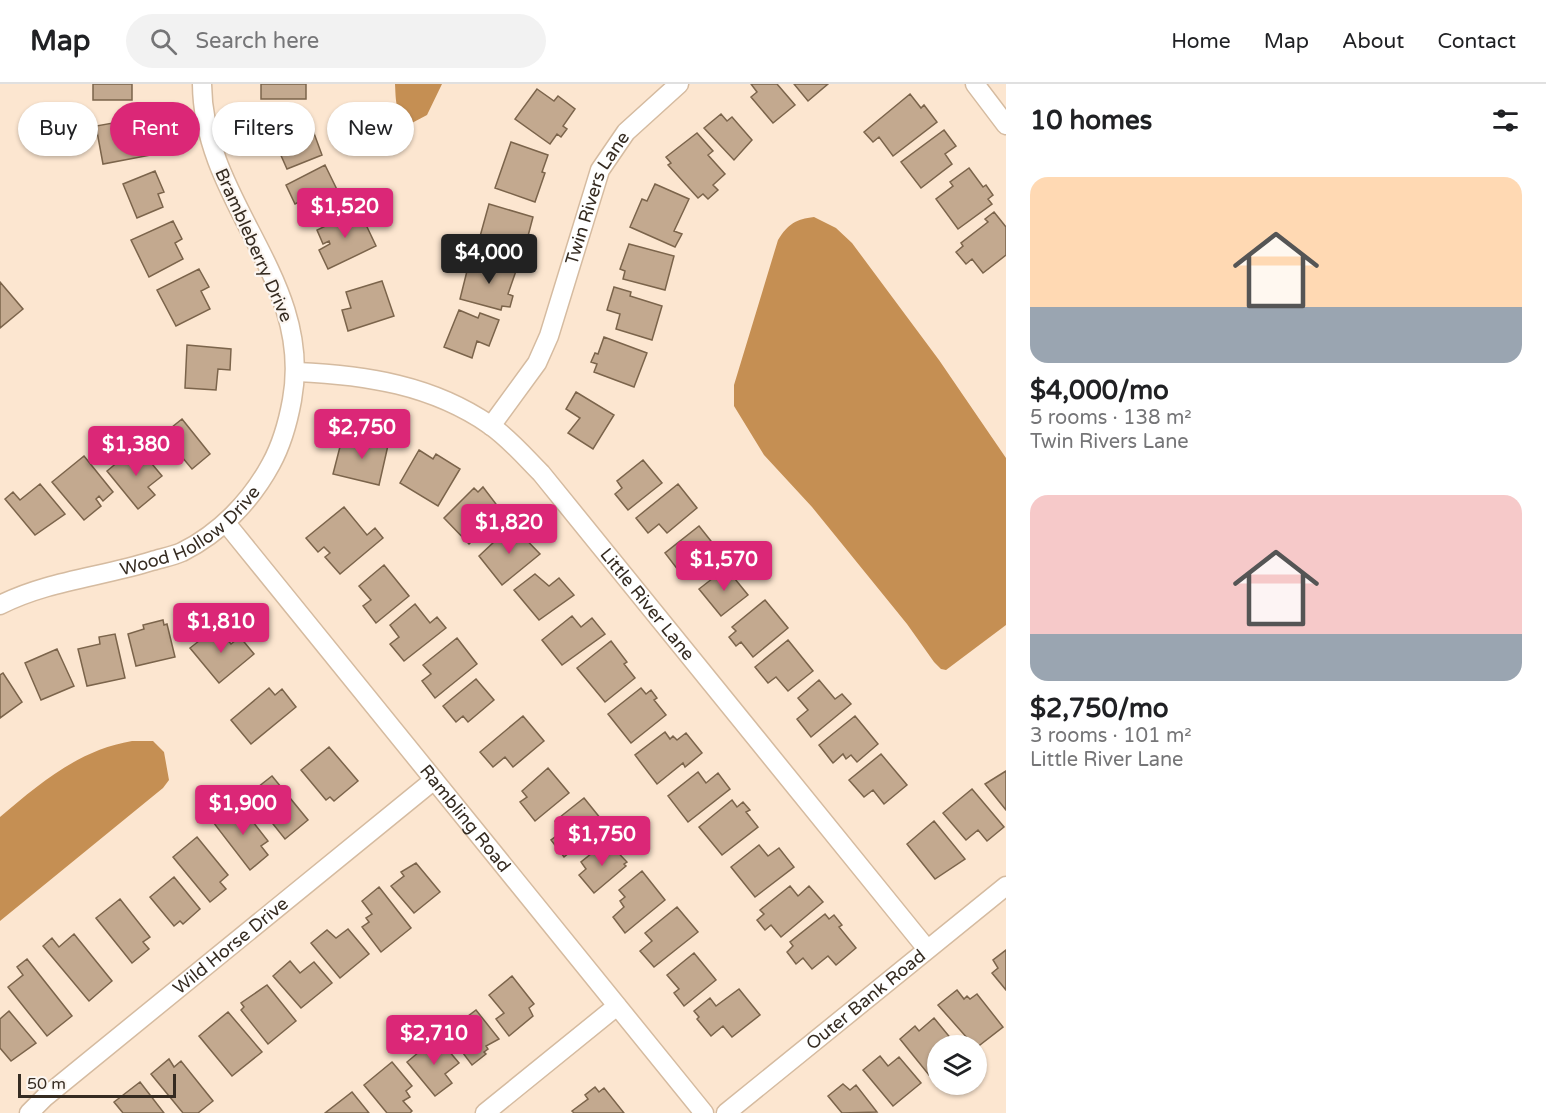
<!DOCTYPE html>
<html lang="en">
<head>
<meta charset="utf-8">
<style>
	body { margin:0; font-family:"Varela Round",sans-serif; background:#f2f2f2; color:#202124; height:100vh; display:flex; flex-direction:column; font-size:22px; white-space:nowrap }
	* { box-sizing:border-box; margin:0 }
	p { font-size:20px; color:#757577 }
	.icon { flex:none; width:33px; height:33px; fill:none; stroke:currentColor; stroke-width:2; stroke-linecap:round; stroke-linejoin:round }
	.map { position:relative; flex:1; overflow:hidden }
	.drawer { display:flex; flex-direction:column; background:#fff; width:540px }
	.drawer>* { flex:none }
	.guide { position:absolute; left:18px; top:18px; width:570px; height:54px; display:flex; gap:12px }
	.buttons { position:absolute; left:927px; top:951px; display:grid; gap:12px }
	.buttons a { display:grid; place-items:center; width:60px; height:60px; border-radius:50%; background:#fff; box-shadow:0 2px 4px #0004; font-size:30px }
	.scale { position:absolute; left:18px; bottom:15px; width:158px; box-sizing:border-box; padding-left:6px; border:3px solid #352b21; border-top:0; font-size:16px; line-height:21px; white-space:nowrap; color:#352b21; -webkit-text-stroke:4px #fcf6f1; paint-order:stroke }
	.price { position:absolute; translate:-50% -51px; padding:0 14px; border-radius:6px; background:#db2777; color:#fff; font-size:20px; line-height:39px; filter:drop-shadow(0 2px 3px #0008) }
	.price::after { content:''; position:absolute; left:50%; top:36px; width:18px; height:14px; margin-left:-9px; background:inherit; clip-path:polygon(0 0,100% 0,50% 100%) }
	.price.current { background:#222; color:#fff }
	ul { padding:0; list-style:none }
	li { display:grid; align-content:center; gap:12px; height:318px; padding:0 24px }
	li span { display:grid; place-items:center; height:186px; border-radius:18px; color:#555 }
	li>.icon { margin-inline-start:auto }
	span .icon { width:108px; height:108px; fill:#fffc; stroke-width:1 }
	li b { font-size:26px }
	h2 { display:flex; justify-content:space-between; align-items:center; height:72px; padding:0 24px; font-size:26px }
	.chip { padding:0 21px; border-radius:27px; background:#fff; box-shadow:0 2px 4px #0004; font-size:21px; line-height:54px }
	.chip.current { background:#db2777; color:#fff }
	header { display:flex; align-items:center; gap:36px; box-sizing:border-box; height:84px; padding:0 30px; background:#fff; border-bottom:2px solid #e0e0e0 }
	header strong { font-size:28px }
	nav { display:flex; gap:33px; margin-inline-start:auto; font-size:21px }
	.search { width:420px; height:54px; background:#f2f2f2; display:flex; align-items:center; gap:15px; box-sizing:border-box; padding:0 21px; border-radius:33px; color:#757577; font-size:22px }
	main { display:flex; flex:1; min-height:0 }
	.map>svg:first-child { display:block }
	.water { fill:#c58f53 }
	.building { fill:#c3a98f; stroke:#7b644b; stroke-width:1.5 }
	.lines { fill:none; stroke-linecap:round; stroke-linejoin:round }
	.street-casing { stroke:#d5bba0; stroke-width:21 }
	.street { stroke:#fff; stroke-width:18 }
	.labels { text-anchor:middle; stroke-width:4.5; stroke-linejoin:round; paint-order:stroke }
	.street-label { font-size:18px; fill:#352b21; stroke:#fcf6f1 }
</style>
</head>
<body>
<header>
<strong>Map</strong>
<div class="search"><svg class="icon" aria-label="search" viewBox="0 0 24 24"><circle cx="10" cy="10" r="6"/><path d="M15 15l6 6"/></svg>Search here</div>
<nav><a>Home</a><a>Map</a><a>About</a><a>Contact</a></nav>
</header>
<main>
<div class="map">
<svg width="1006" height="1029" viewBox="0 0 1006 1029">
	<rect width="100%" height="100%" fill="#fce6d0"/>
	<path class="water" d="M395 0H442L427 31 410 40C395 31 396 17 395 0Z
		M814 133 836 144 852 159 939 276 1006 374V541L946 586 941 585 934 578 907 540 812 423 764 371 734 322V301L778 156C788 140 796 135 814 133Z
		M132 657H153L164 668 169 696 163 704 0 837V733C40 699 79 666 132 657Z"/>
	<path class="building" d="M93 0H132V16H93Z
		M261 0H306V15H261Z
		M751 0H777L795 21 773 39 751 13 757 8Z
		M794 0H828L808 17Z
		M537 5 554 17 558 12 575 25 563 42 567 45 561 53 557 50 550 60 515 35Z
		M910 10 921 24 924 21 937 38 893 72 879 53 873 58 864 48Z
		M721 30 727 37 732 33 752 56 734 76 704 44Z
		M282 32 285 42 308 33 322 71 287 85 279 67 272 70 261 40Z
		M135 35 138 53 147 52 151 71 103 80 96 42Z
		M944 46 956 62 945 70 952 80 921 104 901 78Z
		M697 49 713 67 708 71 725 90 713 101 718 106 708 115 703 110 698 114 668 81 671 79 666 73Z
		M511 58 548 71 542 88 545 89 535 118 495 104Z
		M325 81 344 120 315 135 305 115 295 120 286 101Z
		M969 84 983 103 986 101 993 111 988 115 992 120 958 145 936 115 953 102 950 98Z
		M155 87 164 108 158 110 163 123 137 134 123 100Z
		M655 100 689 115 674 147 682 150 675 163 630 143 642 115 647 117Z
		M489 120 533 133 528 152 524 151 519 167 479 156Z
		M359 126 376 162 328 185 319 166 330 160 329 157 323 160 317 146Z
		M994 128 1006 143V171L983 189 972 175 966 180 956 168 963 162 961 159 988 138 985 135Z
		M173 137 182 155 175 159 183 175 149 193 131 156Z
		M629 160 674 172 665 206 623 195 625 187 620 185Z
		M493 177 517 184 508 210 513 212 510 223 502 222 501 226 460 215 469 179 491 186Z
		M199 185 209 203 201 207 210 225 176 242 157 206Z
		M382 197 394 232 348 247 342 226 351 224 346 208Z
		M0 198 23 225 0 244Z
		M614 203 631 208 630 212 662 222 652 256 616 245 620 230 607 226Z
		M459 226 478 234 480 229 499 236 489 262 477 257 472 274 444 263Z
		M604 253 647 269 634 303 594 288 597 280 591 278 595 269 598 270Z
		M187 261 231 265 230 286 218 285 216 306 185 304Z
		M576 308 614 331 593 365 568 349 580 334 566 325Z
		M182 335 210 370 192 385 182 373 175 379 156 356Z
		M367 351 389 357 379 401 333 390 342 355 365 361Z
		M137 362 162 392 148 403 155 411 138 425 107 387Z
		M419 366 433 375 436 370 460 385 438 422 400 399Z
		M84 372 113 408 103 417 99 412 96 415 101 422 84 436 52 398Z
		M643 376 662 399 628 426 615 410 622 404 617 397Z
		M40 400 65 430 35 451 5 415 13 408 20 416Z
		M678 400 697 424 667 449 659 440 648 449 636 434Z
		M483 403 502 428 469 460 444 434 474 404 478 408Z
		M344 423 367 451 375 444 383 454 340 490 325 473 330 469 324 463 318 468 306 454Z
		M512 441 540 470 502 501 479 472Z
		M699 442 722 471 700 489 690 476 678 486 665 469Z
		M384 481 409 512 376 539 363 522 371 516 359 502Z
		M726 484 748 511 721 532 699 505Z
		M535 490 549 502 559 494 574 511 539 536 514 506Z
		M765 516 788 544 753 573 741 558 736 562 729 553 736 547 732 543Z
		M415 520 430 539 437 533 446 544 404 577 390 560 399 553 390 541Z
		M572 532 581 543 592 534 605 550 562 581 542 556Z
		M163 536 164 541 167 540 175 573 136 582 128 550 144 545 143 541Z
		M217 543 231 560 240 553 254 570 219 599 190 564Z
		M115 550 125 594 87 602 78 565 100 560 99 553Z
		M457 554 477 580 435 614 422 597 431 590 423 581Z
		M788 556 813 587 788 607 776 593 768 599 755 583Z
		M611 557 627 578 624 580 635 594 605 618 577 584Z
		M57 565 74 602 41 616 25 579Z
		M3 589 22 618 0 634V591Z
		M476 595 494 616 468 638 463 632 456 638 443 622Z
		M819 596 835 615 842 610 851 620 811 653 797 635 808 626 798 614Z
		M269 604 275 611 282 605 296 623 251 660 231 636Z
		M641 604 646 610 651 606 657 614 654 616 666 631 631 659 608 630Z
		M523 632 544 657 513 683 505 673 493 683 480 668Z
		M855 632 878 660 857 678 851 671 846 675 843 670 833 679 819 661Z
		M665 648 670 655 673 652 677 656 686 649 702 669 685 683 683 679 657 700 635 671Z
		M329 663 358 697 334 717 330 713 326 716 301 686Z
		M881 670 907 701 884 720 873 706 864 713 849 696Z
		M548 684 569 709 535 737 520 718 527 713 522 707Z
		M1006 687V726L985 700Z
		M698 688 706 699 718 689 730 705 688 738 668 712Z
		M272 692 308 736 285 755 249 710Z
		M972 705 1004 743 987 757 978 746 966 756 943 729Z
		M584 714 605 740 564 773 551 756 563 747 555 737Z
		M732 716 737 723 743 718 750 726 746 728 758 743 722 771 699 743Z
		M238 719 268 757 261 762 268 771 250 786 213 738Z
		M934 737 965 775 935 795 907 760Z
		M197 753 228 791 220 798 226 805 210 818 173 773Z
		M607 757 627 778 624 780 626 782 594 809 579 791 586 785 581 778Z
		M759 761 768 772 779 764 794 783 755 813 731 783Z
		M416 779 440 808 414 829 391 802 404 792 401 788Z
		M642 787 665 816 625 849 613 833 624 823 620 817 625 813 619 806Z
		M174 793 200 825 183 840 180 837 174 842 150 813Z
		M790 802 798 812 809 802 823 818 781 853 771 841 765 846 757 836 764 830 760 826Z
		M379 803 411 844 381 868 362 843 369 838 366 834 372 830 362 817Z
		M120 815 150 853 143 858 149 865 132 879 96 834Z
		M677 823 698 848 654 883 640 867 652 857 645 849Z
		M825 830 829 835 834 831 842 841 839 843 856 864 836 881 828 872 812 885 803 874 796 880 787 868 793 862 790 858Z
		M348 845 369 870 340 894 311 859 327 846 336 854Z
		M74 850 112 897 89 917 43 862 52 854 59 863Z
		M1006 866V906L992 889 998 884 993 876Z
		M694 869 716 896 684 922 674 909 679 905 667 891Z
		M27 875 72 932 47 952 8 903 23 891 17 883Z
		M290 877 300 889 314 878 332 899 301 924 273 892Z
		M512 892 534 920 529 924 533 932 509 952 496 935 504 929 489 911Z
		M267 901 296 937 268 960 241 926 244 923 241 919Z
		M739 905 760 931 732 953 723 942 711 952 697 935 699 933 694 927 710 914 716 922Z
		M957 906 964 915 967 912 970 915 977 910 1003 943 976 964 938 921Z
		M476 926 499 955 486 962 488 965 484 968 486 970 472 981 447 948Z
		M9 927 36 959 11 977 0 964V935Z
		M228 928 262 968 232 992 199 952Z
		M934 934 957 962H938V984L929 991 900 955 915 942 919 947Z
		M437 953 459 979 445 990 452 999 435 1012 407 978Z
		M880 972 888 982 899 973 921 999 893 1022 863 986Z
		M169 975 174 983 181 977 213 1017 198 1029H183L151 990Z
		M392 978 412 1002 406 1007 410 1013 403 1017 412 1027 410 1029H387L364 1001Z
		M140 998 164 1029H123L114 1018Z
		M843 1000 850 1006 856 1001 877 1028 842 1029 828 1012Z
		M595 1003 599 1008 604 1004 624 1029H574L572 1027 588 1015 585 1011Z
		M352 1008 369 1029H325Z"/>
	<g class="lines">
		<defs>
			<g id="street">
				<path d="M975 0 1006 41"/>
				<path id="s1" d="M297 288C366 291 432 301 490 341 509 354 525 373 541 389L927 865"/>
				<path id="s2" d="M491 342 537 279 549 252 600 86 626 48 679 0"/>
				<path id="s3" d="M226 439 704 1029"/>
				<path id="s4" d="M0 521C47 497 101 493 152 477 162 474 173 472 182 468 220 449 251 417 271 380 282 360 288 338 292 316 314 195 203 120 202 0"/>
				<path id="s5" d="M29 1029 45 1013 434 696"/>
				<path d="M485 1029 617 922"/>
				<path id="s6" d="M726 1029 1006 802"/>
			</g>
		</defs>
		<use href="#street" class="street-casing"/>
		<use href="#street" class="street"/>
	</g>
	<g class="labels">
		<g class="street-label">
			<text dy="6" stroke="none"><textPath href="#s2" startOffset="254">Twin Rivers Lane</textPath></text>
			<text transform="translate(254 161) rotate(66)" y="6">Brambleberry Drive</text>
			<text dy="6" stroke="none"><textPath href="#s4" startOffset="207">Wood Hollow Drive</textPath></text>
			<text dy="6" stroke="none"><textPath href="#s1" startOffset="442">Little River Lane</textPath></text>
			<text dy="6" stroke="none"><textPath href="#s3" startOffset="380">Rambling Road</textPath></text>
			<text dy="6" stroke="none"><textPath href="#s5" startOffset="262">Wild Horse Drive</textPath></text>
			<text dy="6" stroke="none"><textPath href="#s6" startOffset="180">Outer Bank Road</textPath></text>
		</g>
	</g>
</svg>
<div class="buttons">
<a><svg class="icon" aria-label="layers" viewBox="0 0 24 24"><path d="M12 4l9 5-9 5-9-5zM3 14l9 5 9-5"/></svg></a>
</div>
<div class="scale">50 m</div>
<b class="price" style="left:345px;top:155px">$1,520</b>
<b class="price current" style="left:489px;top:201px">$4,000</b>
<b class="price" style="left:362px;top:376px">$2,750</b>
<b class="price" style="left:136px;top:393px">$1,380</b>
<b class="price" style="left:509px;top:471px">$1,820</b>
<b class="price" style="left:724px;top:508px">$1,570</b>
<b class="price" style="left:221px;top:570px">$1,810</b>
<b class="price" style="left:243px;top:752px">$1,900</b>
<b class="price" style="left:602px;top:783px">$1,750</b>
<b class="price" style="left:434px;top:982px">$2,710</b>
<div class="guide">
<a class="chip">Buy</a>
<a class="chip current">Rent</a>
<a class="chip">Filters</a>
<a class="chip">New</a>
</div>
</div>
<section class="drawer">
<h2>10 homes<svg class="icon" aria-label="filters" viewBox="0 0 24 24"><path d="M4 7h16M4 17h16"/><circle cx="9" cy="7" r="2"/><circle cx="15" cy="17" r="2"/></svg></h2>
<ul>
<li><span style="background:linear-gradient(#ffd9b3 70%,#9aa5b1 0)"><svg class="icon" aria-label="home" viewBox="0 0 24 24"><path d="M3 11l9-7 9 7M6 9v11h12V9"/></svg></span><div><b>$4,000/mo</b><p>5 rooms · 138 m²</p><p>Twin Rivers Lane</p></div></li>
<li><span style="background:linear-gradient(#f6c9c9 75%,#9aa5b1 0)"><svg class="icon" aria-label="home" viewBox="0 0 24 24"><path d="M3 11l9-7 9 7M6 9v11h12V9"/></svg></span><div><b>$2,750/mo</b><p>3 rooms · 101 m²</p><p>Little River Lane</p></div></li>
</ul>
</section>
</main>
</body>
</html>
